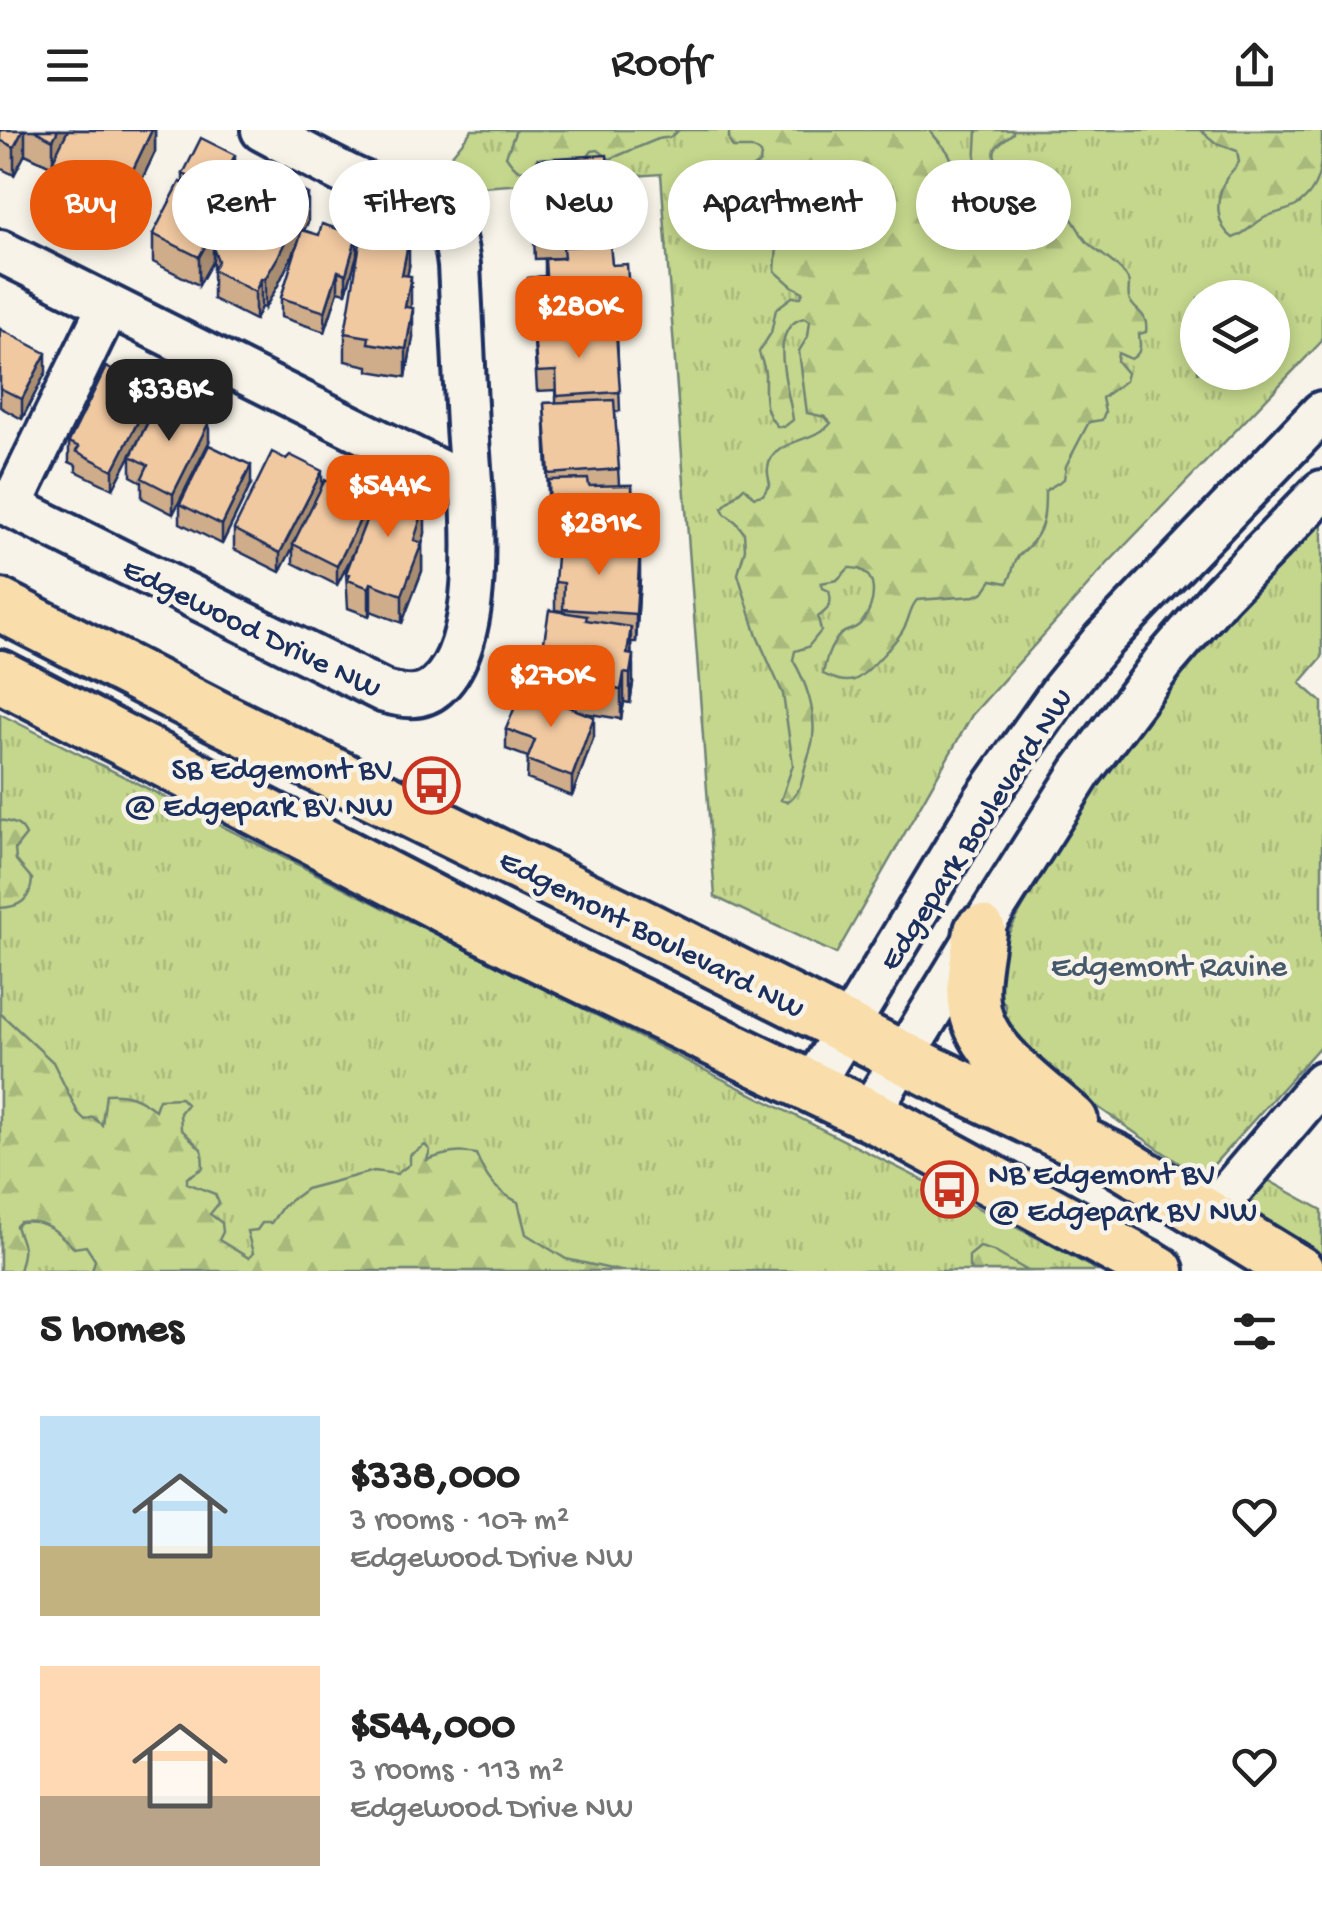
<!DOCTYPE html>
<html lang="en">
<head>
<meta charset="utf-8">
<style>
	body { margin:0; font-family:"Gochi Hand",sans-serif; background:#f2f2f2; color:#222; height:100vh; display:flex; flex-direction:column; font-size:38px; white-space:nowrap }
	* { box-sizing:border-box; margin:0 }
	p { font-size:32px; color:#767676 }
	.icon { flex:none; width:55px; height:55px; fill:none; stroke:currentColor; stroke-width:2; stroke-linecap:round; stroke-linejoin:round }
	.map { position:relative; height:1141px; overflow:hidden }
	.drawer { display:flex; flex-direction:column; background:#fff; flex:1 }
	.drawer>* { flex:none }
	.top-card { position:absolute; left:30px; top:30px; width:1262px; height:90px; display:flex; gap:20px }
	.controls { position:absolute; left:1180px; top:150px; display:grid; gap:20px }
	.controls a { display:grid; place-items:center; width:110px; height:110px; border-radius:50%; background:#fff; box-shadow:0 5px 15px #0003; font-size:50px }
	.price { position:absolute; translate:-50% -85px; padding:0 22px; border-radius:20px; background:#ea580c; color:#fff; font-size:32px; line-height:65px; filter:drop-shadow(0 2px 5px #0008) }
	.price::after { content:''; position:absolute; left:50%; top:60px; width:30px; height:22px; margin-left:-15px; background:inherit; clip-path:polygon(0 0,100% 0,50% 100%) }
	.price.selected { background:#222; color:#fff }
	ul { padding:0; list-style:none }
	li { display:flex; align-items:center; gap:30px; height:250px; padding:0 40px }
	li span { display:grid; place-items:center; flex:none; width:280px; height:200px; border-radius:0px; color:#555 }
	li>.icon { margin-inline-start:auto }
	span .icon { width:120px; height:120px; fill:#fffc; stroke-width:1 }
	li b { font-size:42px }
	h2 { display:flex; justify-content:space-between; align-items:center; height:120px; padding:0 40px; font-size:42px }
	.pill { padding:0 35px; border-radius:45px; background:#fff; box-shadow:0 5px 15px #0003; font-size:35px; line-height:90px }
	.pill.selected { background:#ea580c; color:#fff }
	header { display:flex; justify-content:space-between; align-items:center; height:130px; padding:0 40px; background:#fff; font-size:45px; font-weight:600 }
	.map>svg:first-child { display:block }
	.grass { fill:url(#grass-tufts); stroke:#708375; stroke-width:2.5; fill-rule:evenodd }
	.forest { fill:url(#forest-firs); stroke:#708375; stroke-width:2.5 }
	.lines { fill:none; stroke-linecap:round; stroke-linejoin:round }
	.minor-casing { stroke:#1b2f5e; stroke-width:48 }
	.major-casing { stroke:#1b2f5e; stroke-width:58 }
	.minor { stroke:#f7f3e8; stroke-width:40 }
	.major { stroke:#f9deab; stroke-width:50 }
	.wall { fill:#cfad8a; stroke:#1b2f5e; stroke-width:2.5 }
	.shaded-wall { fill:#a98d71; stroke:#1b2f5e; stroke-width:2.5 }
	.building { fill:#f1c9a1; stroke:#1b2f5e; stroke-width:2.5 }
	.labels { text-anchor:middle; stroke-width:9; stroke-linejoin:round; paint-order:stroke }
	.street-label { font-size:32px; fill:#1b2f5e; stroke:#f7f3e8 }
	.poi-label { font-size:32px; fill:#1b2f5e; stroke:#f7f3e8; text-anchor:end }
	.park-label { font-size:32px; fill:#45596a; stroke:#f7f3e8 }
</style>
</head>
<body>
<header><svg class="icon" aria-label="menu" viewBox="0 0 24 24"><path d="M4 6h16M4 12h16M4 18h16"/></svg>Roofr<svg class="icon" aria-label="share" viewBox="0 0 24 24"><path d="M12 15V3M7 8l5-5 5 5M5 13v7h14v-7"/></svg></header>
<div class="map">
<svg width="1322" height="1141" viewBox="0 0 1322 1141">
	<defs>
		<pattern id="grass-tufts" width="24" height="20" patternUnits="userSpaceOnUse" patternTransform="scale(2.5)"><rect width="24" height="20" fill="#c4d78c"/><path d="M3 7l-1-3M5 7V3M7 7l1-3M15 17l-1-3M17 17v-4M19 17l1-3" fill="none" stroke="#a8b97b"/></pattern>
		<pattern id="forest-firs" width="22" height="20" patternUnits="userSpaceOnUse" patternTransform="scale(2.5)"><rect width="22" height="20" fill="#c4d78c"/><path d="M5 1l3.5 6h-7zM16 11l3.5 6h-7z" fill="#a8b97b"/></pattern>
	</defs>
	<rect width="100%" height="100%" fill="#f7f3e8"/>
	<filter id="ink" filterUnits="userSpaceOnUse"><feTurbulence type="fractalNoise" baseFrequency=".01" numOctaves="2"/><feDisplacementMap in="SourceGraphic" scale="20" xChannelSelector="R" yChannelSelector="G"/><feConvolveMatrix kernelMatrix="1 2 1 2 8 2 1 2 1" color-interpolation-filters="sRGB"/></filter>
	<g filter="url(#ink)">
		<path class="grass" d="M472 0H1322V211L1108 433 972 585 836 824 715 767 661 44 482 57 468 42 447 31ZM1198 168H1272V242H1198Z
			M1322 389V527L1300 553 1322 572V914L1206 1043 1196 1045 1040 937 1003 897 1006 876 992 856C998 813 1023 777 1045 740 1090 661 1145 577 1206 510 1243 469 1283 430 1322 389Z
			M0 584 1053 1116 1098 1141H0Z
			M1266 1049 1322 1080V1126L1248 1078 1245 1070Z"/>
		<path class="forest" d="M516 0H679L671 7 658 9 610 29 598 20 592 21 582 34 534 35C521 47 514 38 506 26Z
			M729 0H930C940 16 951 19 954 39 946 49 949 55 957 64L965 66 974 54 977 0H1013V3C1003 12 986 18 999 34L1007 33 1017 39 1021 54 1039 68V75L1033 79 1032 89 1020 100 1019 108 1026 110 1041 102 1055 100 1065 87 1071 88C1078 96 1081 107 1089 114 1099 123 1117 134 1125 145 1132 153 1127 159 1129 168 1133 182 1149 181 1146 202L1139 204C1140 216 1143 222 1131 229L1118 223 1117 231 1127 243 1125 251 1102 268 1105 282 1102 290 1089 292 1066 336 1064 349 1045 361C1045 383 1045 400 1028 417 1024 422 1019 423 1016 430 1012 438 1013 445 1007 453L992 450 984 462 975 466 917 470C909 479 910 488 904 498 899 509 864 547 854 550 843 553 832 548 823 544 825 533 828 522 834 513 843 497 851 503 860 494 877 477 881 437 849 438L837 450 821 453 823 458 829 461C833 474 829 479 818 487L821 501 808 517 795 521 793 530C806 552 816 581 813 607 812 618 807 628 805 638 802 653 800 663 787 672L781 670 793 635 783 564 757 506 738 444 745 419 744 403 736 392 725 384 722 378 744 357 754 367 763 365 770 354C769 349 767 344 768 338 771 309 817 312 831 293L825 287 807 283 799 221 808 206 810 191 804 188C765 198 790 262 793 290L784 297 777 296C763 281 765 267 765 247 766 238 761 231 759 222L771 203 776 179 792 167H801L803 162 792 156 775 141 778 104 775 92 768 97 764 109 756 107 753 101 761 79 760 73 754 70 731 71C726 51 746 43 760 32L761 26 758 21 751 18H733L729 11Z
			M1200 0H1322C1322 33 1322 59 1296 76 1287 81 1276 82 1266 87 1254 93 1247 103 1233 108 1216 96 1215 72 1224 53 1227 45 1235 39 1239 32L1237 21 1216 13Z
			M0 690C12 693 20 692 26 705L15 719 16 730 32 749C31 770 20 777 0 778Z
			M0 883 53 932 78 983 85 990 93 987 102 995 106 964C127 962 139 968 155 980L159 969 181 968 187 974 180 983 181 999 202 1020 203 1038 187 1048V1053L215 1064 219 1073 210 1084 222 1093 223 1102 219 1110 249 1128 253 1123 247 1101 257 1100 262 1093H271L283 1076 306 1059 374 1041 397 1044 410 1034V1025L425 1015 430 1020 427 1030C445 1024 458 1020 476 1024 486 1048 494 1060 518 1072L526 1104 566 1129 620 1141H92L95 1130 86 1116 74 1118C56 1100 45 1089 20 1092L16 1096C24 1121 26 1115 19 1141H0Z
			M980 1117 993 1121 1028 1141H972L969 1137V1126Z"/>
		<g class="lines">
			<defs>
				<path id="minor" d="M0 121 470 356
					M0 371 385 562C403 567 421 570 436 557 490 511 471 361 467 296 464 242 462 189 459 135 457 123 456 107 448 98 428 72 381 61 352 47 322 33 292 16 262 0
					M11 376 108 176
					M812 956 984 670 1062 560 1103 510 1322 282
					M868 985 980 801 1081 642 1165 530 1220 466 1322 361
					M1208 1087 1322 952"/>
				<path id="major" d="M0 475 224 590 647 798 932 942 1117 1030 1298 1141
					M0 546 531 822 884 992 1158 1141
					M980 801C977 826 970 854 975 880 983 924 1040 962 1072 991"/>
			</defs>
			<use href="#minor" class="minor-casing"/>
			<use href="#major" class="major-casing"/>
			<use href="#minor" class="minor"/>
			<use href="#major" class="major"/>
		</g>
		<path class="wall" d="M0 0H155V22L124 87 90 69 87 75 53 58V37L25 24 14 45 0 38Z
			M538 29 611 91 610 120 612 135 630 176V204L617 205 620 281 615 282 619 355H632L633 419 640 448 636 512H631L633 553 630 573 624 572 621 589 585 583 594 606 572 666 527 649 528 627 506 619V599L556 566V548L543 546V518L563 483V481L555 480V452L574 415V407L550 408 544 273H556V260L537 261 534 211H531L528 176V148L545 146V129L563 128 535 129 532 60H538Z
			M183 44 235 54 239 65 308 92 304 100 357 125 346 163 338 161 325 202 281 187V168L299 111 278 155 265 178 261 177 255 190 213 169V130L199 155 153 132V104L183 54Z
			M409 137 407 146 413 207 406 247 368 241V236L345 231V203Z
			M0 199 46 242 22 289 0 277Z
			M137 259 151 286 113 359 76 341V335L69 332V312Z
			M209 312 173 384 142 368V352L131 346V326Z
			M251 354 222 414 180 393V374Z
			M322 357 369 383 423 374 425 403 422 413V441L402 493 371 481 369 486 348 478 346 443 356 417 337 455 293 433V417L280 442 234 419V399Z"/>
		<path class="shaded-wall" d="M23 0H25V24L14 45V17Z
			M58 0H72L53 30V38V10Z
			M152 0H155V22L124 87V58Z
			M235 25V53L223 48Z
			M90 41V69L87 75V47Z
			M239 56V84L225 96 221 94V115L213 118V130L199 155V127Z
			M308 64V92L278 155 265 178V149Z
			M357 105V125L346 163V144Z
			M409 109V137L402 173V145Z
			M338 141V161L325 202V182Z
			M411 146V175L405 205V177Z
			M261 149V177L255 190V162Z
			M413 178V207L406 247V219Z
			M46 223V242L22 289V269Z
			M151 266V286L113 359V340Z
			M209 292V312L173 384V364Z
			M251 335V354L222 414V395Z
			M322 341V361L293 414V417L280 442V423Z
			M423 365V383L425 375V403L422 415V413V441L402 493V465L414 410 419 373Z
			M369 372V392L337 455V436Z
			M640 419V448L636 512V484Z
			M371 453V481L369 486V458Z
			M631 497V525L627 524Z
			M633 525V553L630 573V544Z
			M624 543V572L621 589V560Z
			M594 587V606L572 666V647Z"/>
		<path class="building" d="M0 0H23L14 17 0 10Z
			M34 0H58L53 10Z
			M68 0H152L124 58 90 41 87 47 53 30Z
			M201 8 235 25 223 48 239 56 199 127 153 104 180 52 192 58 196 50 183 44Z
			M607 25 611 91 599 92 600 103 581 105V98L535 101 532 60 540 59 538 29Z
			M274 46 308 64 278 127 265 149H261L255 162 213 140 218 131 213 118 225 96 221 94 245 55 264 65Z
			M322 94 357 105 346 144 338 141 325 182 281 168 302 100 319 105Z
			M362 101 409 109 402 145 411 146 405 177 413 178 406 219 368 213 369 207 345 203Z
			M610 114 612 135 627 134 630 176 607 178V180L544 185V182L531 183 528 148 546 146 545 129 564 128 563 117Z
			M0 199 46 223 22 269 0 258Z
			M564 199V204L616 201 620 262 557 266 556 241 537 242 534 201Z
			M106 237 137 253 134 258 151 266 113 340 76 321 79 317 69 312Z
			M160 268 209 292 173 364 142 348 148 335 131 326Z
			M614 270 619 339 549 344 544 273Z
			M209 315 251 335 222 395 180 374Z
			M272 322 286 329 290 325 322 341 280 423 234 399Z
			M382 349 423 365 419 373 425 375 414 410 422 413 402 465 371 453 369 458 348 450 350 444 346 443Z
			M588 349 589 356 632 355 633 415H574V388H550L549 350Z
			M325 350 369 372 337 436 293 414Z
			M558 414 640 419 636 484 563 479 564 453 555 452Z
			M549 480 587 486 586 490 631 497 627 524 633 525 630 544 624 543 621 560 556 550 561 520 543 518Z
			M524 554 558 567 556 572 594 587 572 647 527 630 535 610 506 599Z"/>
	</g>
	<defs>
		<symbol id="bus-ring" viewBox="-11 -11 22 22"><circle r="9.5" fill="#f7f3e8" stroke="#c8321e" stroke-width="1.5"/><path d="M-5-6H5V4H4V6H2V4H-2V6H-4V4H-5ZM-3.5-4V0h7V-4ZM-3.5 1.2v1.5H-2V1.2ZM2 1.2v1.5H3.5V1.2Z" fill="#c8321e"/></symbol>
	</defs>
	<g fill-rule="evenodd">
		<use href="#bus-ring" x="400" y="624" width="63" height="63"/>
		<use href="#bus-ring" x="918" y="1028" width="63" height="63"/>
	</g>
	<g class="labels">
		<g class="street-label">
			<text transform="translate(253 496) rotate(26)" y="11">Edgewood Drive NW</text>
			<text transform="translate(974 698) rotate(-57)" y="11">Edgepark Boulevard NW</text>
			<text transform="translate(653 802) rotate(27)" y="11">Edgemont Boulevard NW</text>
		</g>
		<g class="poi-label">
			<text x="393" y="648">SB Edgemont BV<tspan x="393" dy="37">@ Edgepark BV NW</tspan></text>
			<text x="988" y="1053" text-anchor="start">NB Edgemont BV<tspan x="988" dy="37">@ Edgepark BV NW</tspan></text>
		</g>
		<g class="park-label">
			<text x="1169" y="845">Edgemont Ravine</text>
		</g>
	</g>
</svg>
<div class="controls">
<a><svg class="icon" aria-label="layers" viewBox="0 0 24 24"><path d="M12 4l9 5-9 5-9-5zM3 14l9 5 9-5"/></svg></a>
</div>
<b class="price" style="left:579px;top:231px">$280K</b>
<b class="price selected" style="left:169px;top:314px">$338K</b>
<b class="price" style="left:388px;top:410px">$544K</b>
<b class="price" style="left:599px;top:448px">$281K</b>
<b class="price" style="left:551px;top:600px">$270K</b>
<div class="top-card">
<a class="pill selected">Buy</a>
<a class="pill">Rent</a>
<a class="pill">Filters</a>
<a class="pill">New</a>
<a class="pill">Apartment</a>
<a class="pill">House</a>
</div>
</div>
<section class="drawer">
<h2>5 homes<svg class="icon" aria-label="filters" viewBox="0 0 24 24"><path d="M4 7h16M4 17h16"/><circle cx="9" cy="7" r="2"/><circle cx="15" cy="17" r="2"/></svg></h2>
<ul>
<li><span style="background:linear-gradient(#bfe0f5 65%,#c2b280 0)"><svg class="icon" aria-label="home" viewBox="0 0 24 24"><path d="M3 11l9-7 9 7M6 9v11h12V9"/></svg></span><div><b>$338,000</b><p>3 rooms · 107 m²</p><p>Edgewood Drive NW</p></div><svg class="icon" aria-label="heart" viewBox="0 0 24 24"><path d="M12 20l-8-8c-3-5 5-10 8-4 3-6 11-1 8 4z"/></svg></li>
<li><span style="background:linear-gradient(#ffd9b3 65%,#b9a48a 0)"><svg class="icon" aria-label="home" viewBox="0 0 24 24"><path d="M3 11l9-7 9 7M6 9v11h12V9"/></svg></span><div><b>$544,000</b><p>3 rooms · 113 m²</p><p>Edgewood Drive NW</p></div><svg class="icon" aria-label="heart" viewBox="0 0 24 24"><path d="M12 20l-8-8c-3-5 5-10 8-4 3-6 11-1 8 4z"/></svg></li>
</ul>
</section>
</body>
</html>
